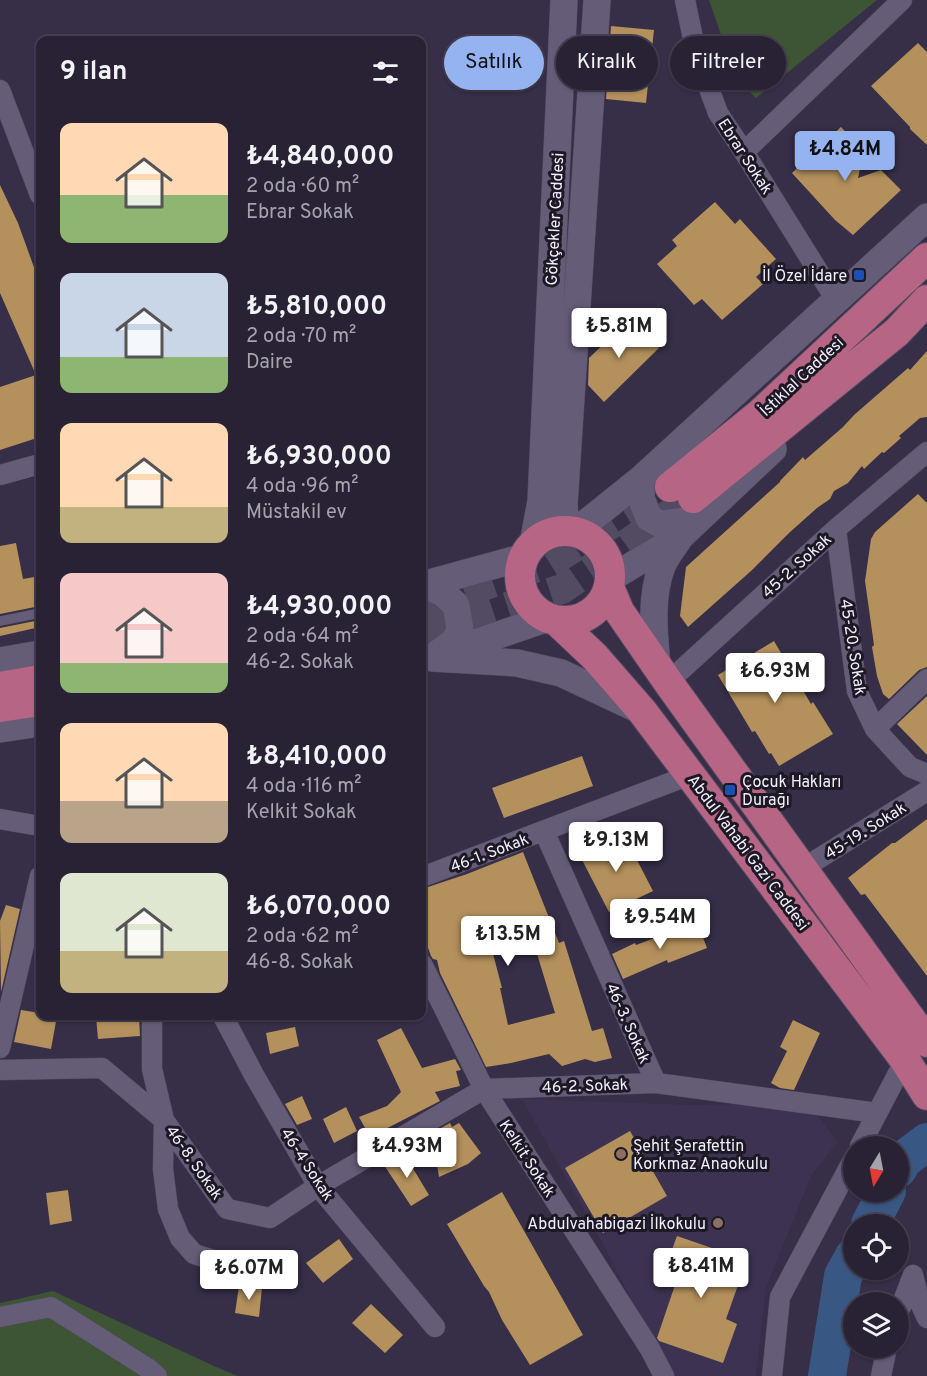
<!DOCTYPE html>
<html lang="tr">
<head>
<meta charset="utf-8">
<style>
	body { margin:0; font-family:Overpass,sans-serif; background:#312a3d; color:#f1f3f6; height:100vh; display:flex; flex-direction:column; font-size:22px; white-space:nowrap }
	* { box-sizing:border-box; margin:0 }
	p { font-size:20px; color:#a5a4ad }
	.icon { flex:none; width:33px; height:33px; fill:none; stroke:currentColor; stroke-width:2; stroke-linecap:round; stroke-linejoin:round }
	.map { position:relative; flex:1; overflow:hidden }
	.details { position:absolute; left:36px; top:36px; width:390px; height:984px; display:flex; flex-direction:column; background:#292235; border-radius:12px; box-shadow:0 2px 4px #0004,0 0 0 2px #453f50 }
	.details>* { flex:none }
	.hud { position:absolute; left:444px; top:36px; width:393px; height:54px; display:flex; gap:12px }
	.needle { width:39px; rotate:190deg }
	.buttons { position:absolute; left:843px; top:1136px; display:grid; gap:12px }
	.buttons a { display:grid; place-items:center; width:66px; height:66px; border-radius:50%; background:#292235; box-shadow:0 2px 4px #0004,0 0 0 2px #453f50; font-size:30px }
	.price { position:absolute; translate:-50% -51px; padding:0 14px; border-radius:6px; background:#fff; color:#222; font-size:20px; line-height:39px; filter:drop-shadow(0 2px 3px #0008) }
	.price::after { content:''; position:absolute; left:50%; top:36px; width:18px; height:14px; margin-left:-9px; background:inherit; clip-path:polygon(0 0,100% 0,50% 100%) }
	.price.selected { background:#95b2f1; color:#111 }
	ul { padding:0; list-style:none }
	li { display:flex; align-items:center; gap:18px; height:150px; padding:0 24px }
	li span { display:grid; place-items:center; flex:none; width:168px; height:120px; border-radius:12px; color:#555 }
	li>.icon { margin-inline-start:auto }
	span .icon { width:72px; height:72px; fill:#fffc; stroke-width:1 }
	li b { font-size:26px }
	h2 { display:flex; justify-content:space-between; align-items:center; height:72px; padding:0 24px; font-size:26px }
	.pill { padding:0 21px; border-radius:27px; background:#292235; box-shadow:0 2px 4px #0004,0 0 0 2px #453f50; font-size:21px; line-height:54px }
	.pill.selected { background:#95b2f1; color:#111 }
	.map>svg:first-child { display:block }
	.built { fill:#3d3252 }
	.green { fill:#3d5534 }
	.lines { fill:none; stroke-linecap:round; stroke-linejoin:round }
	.river { stroke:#385782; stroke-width:38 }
	.building { fill:#b3905c; fill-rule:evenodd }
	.primary-tunnel { stroke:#534b62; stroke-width:30; stroke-dasharray:30 15; stroke-linecap:butt }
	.lane-casing { stroke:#514a5f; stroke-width:10 }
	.street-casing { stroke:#514a5f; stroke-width:21 }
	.secondary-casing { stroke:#514a5f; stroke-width:28 }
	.primary-casing { stroke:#514a5f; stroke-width:32 }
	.lane { stroke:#655c78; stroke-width:9 }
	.street { stroke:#655c78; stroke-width:20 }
	.secondary { stroke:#655c78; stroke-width:27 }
	.primary { stroke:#b76585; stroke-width:30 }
	.transit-dot { fill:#1a4fb4; stroke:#1d1924; stroke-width:2 }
	.education-dot { fill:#8d6e63; stroke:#1d1924; stroke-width:2 }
	.labels { text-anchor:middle; stroke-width:6; stroke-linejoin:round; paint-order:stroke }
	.street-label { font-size:16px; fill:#f3eefe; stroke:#1d1924 }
	.poi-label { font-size:16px; fill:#f3eefe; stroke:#1d1924; text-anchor:end }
</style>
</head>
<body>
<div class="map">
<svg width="927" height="1376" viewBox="0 0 927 1376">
	<rect width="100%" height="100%" fill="#372e47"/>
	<path class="built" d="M522 1099 693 1105 741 1104 817 1115 838 1142 812 1174 766 1288 756 1376H670L603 1244Z"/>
	<path class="green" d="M709 0H877L756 98 736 78Z
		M53 1291 214 1366 238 1376H0V1303Z"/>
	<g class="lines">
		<path class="river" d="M898 1169 903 1160 927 1142
			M870 1224 887 1191
			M827 1376 843 1276 854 1256"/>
	</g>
	<path class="building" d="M611 26 654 30 646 103 606 99Z
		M918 43 927 52V145L910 129V127L871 86Z
		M841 127 864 151 858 178 881 170 901 190 853 235 835 220 792 173Z
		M0 185 18 223 40 284V437L0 450V387L36 375 0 293Z
		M715 202 735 224 740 219 776 259 756 277 763 284 722 320 702 299 694 305 657 264 677 246 672 240Z
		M631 318 659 348 604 402 588 385 589 358Z
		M927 351V417L920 418 899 436 901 438 884 453 882 452 864 469 862 466 848 483 834 491 830 499 817 508 789 533 751 571 688 627 680 616 686 567 780 482V481L803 457 805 460 843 427 854 415 908 368 910 370Z
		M918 494 927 503V667L919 670 889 699 883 694 877 676 872 647 874 645 865 581 871 539 875 532Z
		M16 543 23 579 40 576V606L0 614V546Z
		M40 620V627L0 636V628Z
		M774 641 811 704 813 702 833 734 779 766 771 753 769 754 755 731 752 732 718 675Z
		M927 696V755L897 724Z
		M582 756 593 786 504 818 492 788Z
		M927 819V976L865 894 861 895 848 878 892 843H895Z
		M623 833 653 891 609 912 580 856Z
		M523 852 559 943 564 941 592 1031 603 1028 612 1058 595 1062 585 1059 562 1066 549 1054 511 1063 486 1067 440 973 437 960 433 959 431 956 422 931V889L467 874ZM531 934 555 1013 508 1025 500 988H502L492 950Z
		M6 905 20 909 1 992 0 921Z
		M697 922 707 948 668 963 667 960 623 979 612 954 635 943 636 945Z
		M21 1010 40 1013V1016H57L51 1049 14 1042Z
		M96 1016H139L140 1036 98 1039Z
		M793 1020 820 1033 794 1090 780 1088 771 1083 787 1051 780 1047Z
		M295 1027 299 1046 270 1054 266 1033Z
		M401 1028 422 1068 455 1059 461 1070 456 1071 460 1086 435 1092 440 1101 370 1137 359 1117 387 1106 401 1092 377 1040Z
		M302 1096 312 1119 297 1125 285 1104Z
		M346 1107 357 1131 334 1143 323 1119Z
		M450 1123 452 1127 459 1123 481 1153 468 1164 439 1177 432 1133Z
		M630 1131 667 1196 603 1233 565 1168Z
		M403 1152 429 1195 411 1206 384 1165Z
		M68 1190 72 1221 50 1225 46 1193Z
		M502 1192 583 1335 530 1365 502 1320 489 1292 484 1286 447 1224Z
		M677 1236 747 1260 726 1319 737 1324 723 1363 659 1341 657 1338 676 1282 662 1277Z
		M339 1239 353 1259 323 1283 306 1263Z
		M239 1286 262 1288 259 1317 235 1313Z
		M371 1304 403 1335 385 1353 352 1323Z"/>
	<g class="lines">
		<path class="primary-tunnel" d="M422 607 549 563 670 487
			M422 635 562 589 693 498"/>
		<defs>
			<path id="lane" d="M0 621 40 613"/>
			<path id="street" d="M685 0 696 53 718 113 744 152 836 300
				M0 90 40 195
				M744 152 902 0
				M0 475 40 464
				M836 529 857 691 875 729 910 767 927 774
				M668 682 836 529 927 452
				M875 729 927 679
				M0 819 40 826
				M544 831 656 1083
				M802 869 927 791
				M422 877 690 775
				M422 964 484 1089 650 1349 664 1376
				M152 1016V1069L164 1120 227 1209 270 1218 318 1186 484 1089 656 1083 877 1113
				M223 1016 254 1075 318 1186 435 1327
				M0 1048 40 876
				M0 1070 102 1068 164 1120 163 1169 168 1209 180 1238 194 1254 233 1266
				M860 1146 905 1060
				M913 1275 920 1303 927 1318
				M898 1314 913 1275
				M0 1317 51 1307 149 1369 157 1376
				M772 1376 780 1297 854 1158
				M881 1376 887 1347"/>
			<path id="secondary" d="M641 479V498L649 518 660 524 686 521 697 515
				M569 531 565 518 564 505 597 0
				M575 532 641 479 927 217
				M533 544 541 501 564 0
				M611 578 681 536 773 449
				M422 585 525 557
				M424 585 443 593 456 605 460 629 455 641 437 654
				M446 653 548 618
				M432 658 517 663 561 673 642 711
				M0 661 40 654
				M657 665C654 633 650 597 662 566 666 556 674 547 680 537
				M0 729 40 723"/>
			<path id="primary" d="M670 487 760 414 927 258
				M693 498 897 332 927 300
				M520 576a45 45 0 1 1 90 0a45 45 0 1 1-90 0Z
				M609 587 619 611 668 682 927 1042
				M557 621 595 657 642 711 905 1060 927 1095
				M0 687 40 680
				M0 707 40 701"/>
		</defs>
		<use href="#lane" class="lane-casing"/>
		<use href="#street" class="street-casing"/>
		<use href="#secondary" class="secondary-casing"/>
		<use href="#primary" class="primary-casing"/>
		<use href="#lane" class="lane"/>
		<use href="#street" class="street"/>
		<use href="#secondary" class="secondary"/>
		<use href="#primary" class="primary"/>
	</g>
	<g class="transit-dot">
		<rect x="853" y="269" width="12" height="12" rx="3"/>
		<rect x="724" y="784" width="12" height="12" rx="3"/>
	</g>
	<g class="education-dot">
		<circle cx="621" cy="1154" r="6"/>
		<circle cx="718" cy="1223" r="6"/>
	</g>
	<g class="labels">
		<g class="street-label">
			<text transform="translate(746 156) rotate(57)" y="6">Ebrar Sokak</text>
			<text transform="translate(554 219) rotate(-87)" y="6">Gökçekler Caddesi</text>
			<text transform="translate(801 376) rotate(-43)" y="6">İstiklal Caddesi</text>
			<text transform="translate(796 565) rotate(-42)" y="6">45-2. Sokak</text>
			<text transform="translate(854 647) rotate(81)" y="6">45-20. Sokak</text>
			<text transform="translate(865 830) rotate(-32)" y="6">45-19. Sokak</text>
			<text transform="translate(489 852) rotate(-21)" y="6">46-1. Sokak</text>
			<text transform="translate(749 852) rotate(53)" y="6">Abdul Vahabi Gazi Caddesi</text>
			<text transform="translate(629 1023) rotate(66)" y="6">46-3. Sokak</text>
			<text transform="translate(585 1085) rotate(-2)" y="6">46-2. Sokak</text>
			<text transform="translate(528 1158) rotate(57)" y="6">Kelkit Sokak</text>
			<text transform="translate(195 1162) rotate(55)" y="6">46-8. Sokak</text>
			<text transform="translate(308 1164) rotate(57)" y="6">46-4 Sokak</text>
		</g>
		<g class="poi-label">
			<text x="847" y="281">İl Özel İdare</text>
			<text x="742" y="787" text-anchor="start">Çocuk Hakları<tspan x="742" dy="18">Durağı</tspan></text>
			<text x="633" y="1151" text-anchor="start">Şehit Şerafettin<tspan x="633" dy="18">Korkmaz Anaokulu</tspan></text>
			<text x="706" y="1229">Abdulvahabigazi İlkokulu</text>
		</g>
	</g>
</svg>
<div class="buttons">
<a><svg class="needle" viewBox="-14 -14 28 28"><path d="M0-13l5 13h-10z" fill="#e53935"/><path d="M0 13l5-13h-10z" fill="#a5a4ad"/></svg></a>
<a><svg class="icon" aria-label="locate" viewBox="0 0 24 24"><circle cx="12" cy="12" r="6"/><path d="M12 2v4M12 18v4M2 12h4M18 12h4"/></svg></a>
<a><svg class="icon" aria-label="layers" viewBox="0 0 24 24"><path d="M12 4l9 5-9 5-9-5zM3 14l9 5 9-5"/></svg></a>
</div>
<b class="price selected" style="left:845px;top:182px">₺4.84M</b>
<b class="price" style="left:619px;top:359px">₺5.81M</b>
<b class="price" style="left:775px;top:704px">₺6.93M</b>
<b class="price" style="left:616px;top:873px">₺9.13M</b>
<b class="price" style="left:660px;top:950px">₺9.54M</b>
<b class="price" style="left:508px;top:967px">₺13.5M</b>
<b class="price" style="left:407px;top:1179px">₺4.93M</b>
<b class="price" style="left:701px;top:1299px">₺8.41M</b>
<b class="price" style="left:249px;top:1301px">₺6.07M</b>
<div class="hud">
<a class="pill selected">Satılık</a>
<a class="pill">Kiralık</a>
<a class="pill">Filtreler</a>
</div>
<section class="details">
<h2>9 ilan<svg class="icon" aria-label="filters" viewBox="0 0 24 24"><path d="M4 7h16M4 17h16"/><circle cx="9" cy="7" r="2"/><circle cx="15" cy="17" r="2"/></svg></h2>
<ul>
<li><span style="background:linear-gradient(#ffd9b3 60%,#8fb573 0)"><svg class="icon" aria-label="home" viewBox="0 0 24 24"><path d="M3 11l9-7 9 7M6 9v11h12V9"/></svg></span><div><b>₺4,840,000</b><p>2 oda · 60 m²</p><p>Ebrar Sokak</p></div></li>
<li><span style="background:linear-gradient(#c9d6e8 70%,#8fb573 0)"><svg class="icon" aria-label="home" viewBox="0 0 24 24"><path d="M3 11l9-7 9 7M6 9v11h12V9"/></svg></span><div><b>₺5,810,000</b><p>2 oda · 70 m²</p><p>Daire</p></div></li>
<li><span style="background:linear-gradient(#ffd9b3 70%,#c2b280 0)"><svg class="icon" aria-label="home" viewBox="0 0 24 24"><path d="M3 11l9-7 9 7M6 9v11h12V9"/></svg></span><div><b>₺6,930,000</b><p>4 oda · 96 m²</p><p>Müstakil ev</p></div></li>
<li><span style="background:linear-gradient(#f6c9c9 75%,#8fb573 0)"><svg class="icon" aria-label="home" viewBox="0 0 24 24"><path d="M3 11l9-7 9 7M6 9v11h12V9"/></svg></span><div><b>₺4,930,000</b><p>2 oda · 64 m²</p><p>46-2. Sokak</p></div></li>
<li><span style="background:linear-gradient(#ffd9b3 65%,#b9a48a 0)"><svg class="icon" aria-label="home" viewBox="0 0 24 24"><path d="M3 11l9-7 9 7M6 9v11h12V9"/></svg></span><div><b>₺8,410,000</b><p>4 oda · 116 m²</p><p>Kelkit Sokak</p></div></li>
<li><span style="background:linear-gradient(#dfe7d0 65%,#c2b280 0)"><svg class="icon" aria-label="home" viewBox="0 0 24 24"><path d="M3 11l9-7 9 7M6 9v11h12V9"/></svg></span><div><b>₺6,070,000</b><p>2 oda · 62 m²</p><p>46-8. Sokak</p></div></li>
</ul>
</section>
</div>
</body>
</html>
